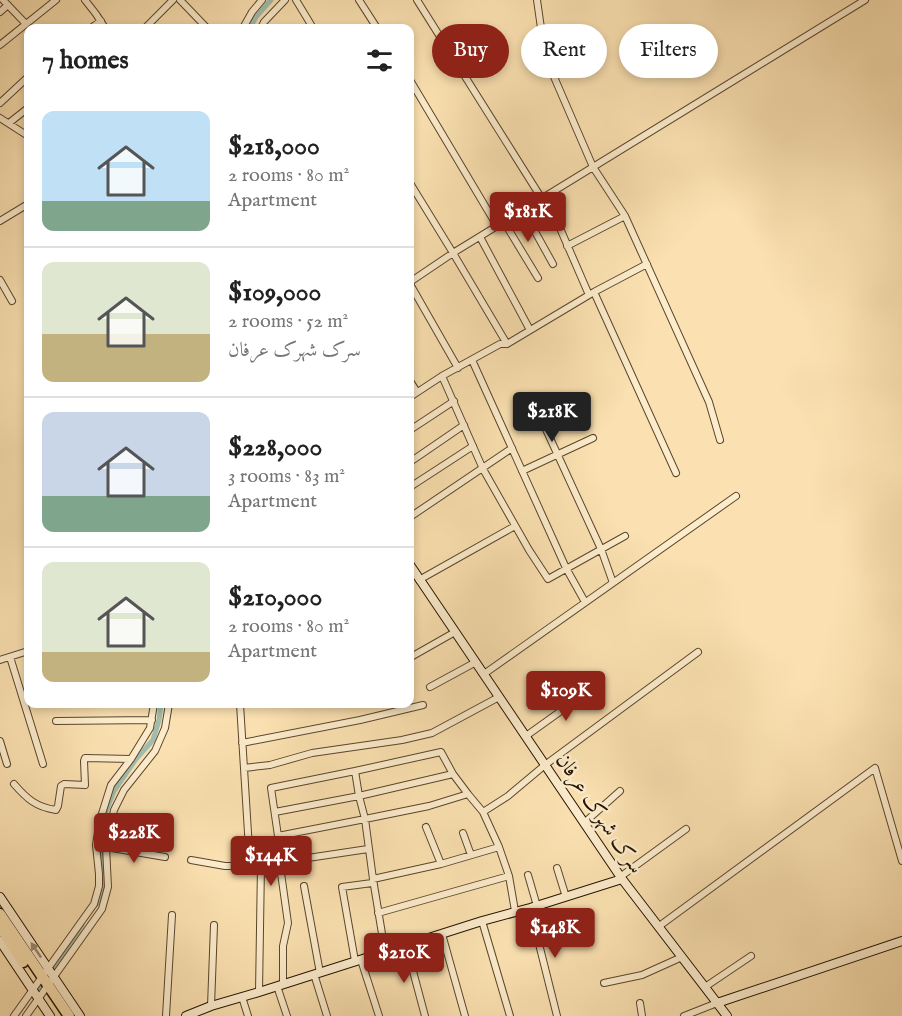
<!DOCTYPE html>
<html lang="en">
<head>
<meta charset="utf-8">
<style>
	body { margin:0; font-family:"IM FELL English",Amiri,serif; background:#f2f2f2; color:#222; height:100vh; display:flex; flex-direction:column; font-size:22px; white-space:nowrap }
	* { box-sizing:border-box; margin:0 }
	p { font-size:20px; color:#767676 }
	.icon { flex:none; width:33px; height:33px; fill:none; stroke:currentColor; stroke-width:2; stroke-linecap:round; stroke-linejoin:round }
	.map { position:relative; flex:1; overflow:hidden }
	.panel { position:absolute; left:24px; top:24px; width:390px; height:684px; display:flex; flex-direction:column; background:#fff; border-radius:12px; box-shadow:0 3px 9px #0003 }
	.panel>* { flex:none }
	.top-card { position:absolute; left:432px; top:24px; width:380px; height:54px; display:flex; gap:12px }
	.price { position:absolute; translate:-50% -51px; padding:0 14px; border-radius:6px; background:#8f2418; color:#fff; font-size:20px; line-height:39px; filter:drop-shadow(0 2px 3px #0008) }
	.price::after { content:''; position:absolute; left:50%; top:36px; width:18px; height:14px; margin-left:-9px; background:inherit; clip-path:polygon(0 0,100% 0,50% 100%) }
	.price.active { background:#222; color:#fff }
	ul { padding:0; list-style:none }
	li { display:flex; align-items:center; gap:18px; height:150px; padding:0 18px }
	li+li { border-top:2px solid #e0e0e0 }
	li span { display:grid; place-items:center; flex:none; width:168px; height:120px; border-radius:12px; color:#555 }
	li>.icon { margin-inline-start:auto }
	span .icon { width:72px; height:72px; fill:#fffc; stroke-width:1 }
	li b { font-size:26px }
	h2 { display:flex; justify-content:space-between; align-items:center; height:72px; padding:0 18px; font-size:26px }
	.chip { padding:0 21px; border-radius:27px; background:#fff; box-shadow:0 3px 9px #0003; font-size:21px; line-height:54px }
	.chip.active { background:#8f2418; color:#fff }
	.map>svg:first-child { display:block }
	.lines { fill:none; stroke-linecap:round; stroke-linejoin:round }
	.canal { stroke:#9fbdaf; stroke-width:5 }
	.street-casing { stroke:#5a462c; stroke-width:8 }
	.secondary-casing { stroke:#241300; stroke-width:10 }
	.highway-casing { stroke:#241300; stroke-width:13 }
	.street { stroke:#fceccc; stroke-width:6 }
	.secondary { stroke:#fceccc; stroke-width:8 }
	.highway { stroke:#fbe1b1; stroke-width:10 }
	.oneway { fill:#9b8a70 }
	.labels { text-anchor:middle; stroke-width:5; stroke-linejoin:round; paint-order:stroke }
	.street-label { font-size:21px; fill:#241300; stroke:#fceccc }
</style>
</head>
<body>
<div class="map">
<svg width="902" height="1016" viewBox="0 0 902 1016">
	<rect width="100%" height="100%" fill="#fbe1b1"/>
	<filter id="stains"><feTurbulence type="fractalNoise" baseFrequency=".00333" numOctaves="4"/><feColorMatrix values="0 0 0 0 .2 0 0 0 0 .09 0 0 0 0 .02 0 0 0 .5 -.17"/></filter>
	<radialGradient id="worn" r=".72"><stop offset=".6" stop-color="#630" stop-opacity="0"/><stop offset="1" stop-color="#630" stop-opacity=".3"/></radialGradient>
	<g class="lines">
		<path class="canal" d="M250 28 256 17 271 0
			M96 905 99 899 106 876 102 856 101 824 114 791 136 759 153 740 159 720 161 704
			M34 993 54 968 82 925"/>
		<defs>
			<path id="street" d="M3 0 26 24
				M85 0 96 14 105 28
				M180 0 207 28
				M296 0 313 28
				M359 0 377 28
				M417 0 542 199
				M537 0 545 56 593 167 625 216 709 402 720 440
				M0 12 8 5
				M91 28 101 21
				M145 28 173 0
				M243 28 252 12 262 0
				M261 28 264 22 285 0
				M0 45 56 0
				M410 80 497 226
				M0 103 28 77
				M0 118 28 136
				M9 123 28 108
				M410 183 453 253 507 344
				M546 196 589 295
				M523 210 553 264
				M0 221 28 204
				M504 222 538 278
				M480 237 530 330
				M567 246 625 216
				M0 280 12 301
				M410 282 453 253 865 0
				M410 284 458 368
				M594 292 676 473
				M472 360 566 568 585 602
				M442 376 483 469 529 550 548 579 625 536
				M410 381 417 392
				M410 397 442 376 500 344H507L594 292 647 264
				M538 412 601 549 613 583
				M410 430 454 401
				M410 462 464 425
				M522 471 593 438
				M410 487 473 446
				M410 517 512 448
				M419 580 515 526
				M10 657 43 764
				M411 657 455 632
				M0 660 28 651
				M484 674 736 496
				M430 687 476 662
				M240 704 250 865
				M56 721 152 720
				M526 736 593 688
				M0 741 7 764
				M242 743 360 720 423 705
				M244 768 270 765 312 753 402 740 432 733 499 697
				M14 784C27 799 36 807 56 810L58 806 61 786 64 784 85 785 84 761 85 758 131 759
				M275 812 359 796 355 771 441 752 453 774
				M483 812 508 796 545 765 698 652
				M584 823 620 791
				M426 827 441 864
				M463 833 471 855
				M278 836 365 819 359 796 453 774 468 794
				M106 847 165 857
				M191 860 225 866H280
				M281 862 368 849
				M557 868 566 897
				M528 875 537 906
				M620 877 686 829
				M304 886 320 973
				M530 908 557 1016
				M378 913 509 876
				M482 921 510 1016
				M658 927 875 768 902 861
				M442 934 465 1016
				M406 945 425 1016
				M385 952 373 879 441 864 499 847 509 876 515 911
				M361 960 379 1016
				M355 961 342 887 372 883 373 879 365 819 429 806 468 794 483 812 499 847
				M314 974 327 1016
				M604 983 642 975 682 957
				M283 984V946L288 923 280 866 278 836 271 788 355 771
				M277 986 287 1016
				M705 987 751 956
				M259 992 261 865
				M242 997 248 1016
				M640 1003 642 1016
				M211 1006 214 925
				M14 1016 94 904 99 886V874L96 845 100 820 111 785 131 759 150 728 154 704
				M26 1016 102 909 108 887 106 847 114 810 124 790 155 751 165 728 169 704
				M166 1016 172 915
				M684 1016 717 1003"/>
			<path id="secondary" d="M410 565 622 879 727 1016
				M0 897 80 1016
				M0 941 50 1016
				M717 1003 902 941
				M186 1016 211 1006 259 992 482 921 530 908 622 879"/>
			<path id="highway" d="M0 914 69 1016
				M0 927 23 962"/>
		</defs>
		<use href="#street" class="street-casing"/>
		<use href="#secondary" class="secondary-casing"/>
		<use href="#highway" class="highway-casing"/>
		<use href="#street" class="street"/>
		<use href="#secondary" class="secondary"/>
		<use href="#highway" class="highway"/>
	</g>
	<defs><path id="oneway-solid" d="M-6-.8H1V-3.2L6.5 0L1 3.2V.8H-6Z" transform="scale(1.5)"/></defs>
	<use class="oneway" href="#oneway-solid" transform="translate(36 950) rotate(-124)"/>
	<g class="labels">
		<g class="street-label">
			<text transform="translate(600 813) rotate(56)" y="7">سرک شهرک عرفان</text>
		</g>
	</g>
	<rect width="100%" height="100%" filter="url(#stains)"/>
	<rect width="100%" height="100%" fill="url(#worn)"/>
</svg>
<b class="price" style="left:528px;top:243px">$181K</b>
<b class="price active" style="left:552px;top:443px">$218K</b>
<b class="price" style="left:566px;top:722px">$109K</b>
<b class="price" style="left:134px;top:864px">$228K</b>
<b class="price" style="left:271px;top:887px">$144K</b>
<b class="price" style="left:555px;top:959px">$148K</b>
<b class="price" style="left:404px;top:984px">$210K</b>
<div class="top-card">
<a class="chip active">Buy</a>
<a class="chip">Rent</a>
<a class="chip">Filters</a>
</div>
<section class="panel">
<h2>7 homes<svg class="icon" aria-label="filters" viewBox="0 0 24 24"><path d="M4 7h16M4 17h16"/><circle cx="9" cy="7" r="2"/><circle cx="15" cy="17" r="2"/></svg></h2>
<ul>
<li><span style="background:linear-gradient(#bfe0f5 75%,#7fa58c 0)"><svg class="icon" aria-label="home" viewBox="0 0 24 24"><path d="M3 11l9-7 9 7M6 9v11h12V9"/></svg></span><div><b>$218,000</b><p>2 rooms · 80 m²</p><p>Apartment</p></div></li>
<li><span style="background:linear-gradient(#dfe7d0 60%,#c2b280 0)"><svg class="icon" aria-label="home" viewBox="0 0 24 24"><path d="M3 11l9-7 9 7M6 9v11h12V9"/></svg></span><div><b>$109,000</b><p>2 rooms · 52 m²</p><p>سرک شهرک عرفان</p></div></li>
<li><span style="background:linear-gradient(#c9d6e8 70%,#7fa58c 0)"><svg class="icon" aria-label="home" viewBox="0 0 24 24"><path d="M3 11l9-7 9 7M6 9v11h12V9"/></svg></span><div><b>$228,000</b><p>3 rooms · 83 m²</p><p>Apartment</p></div></li>
<li><span style="background:linear-gradient(#dfe7d0 75%,#c2b280 0)"><svg class="icon" aria-label="home" viewBox="0 0 24 24"><path d="M3 11l9-7 9 7M6 9v11h12V9"/></svg></span><div><b>$210,000</b><p>2 rooms · 80 m²</p><p>Apartment</p></div></li>
</ul>
</section>
</div>
</body>
</html>
